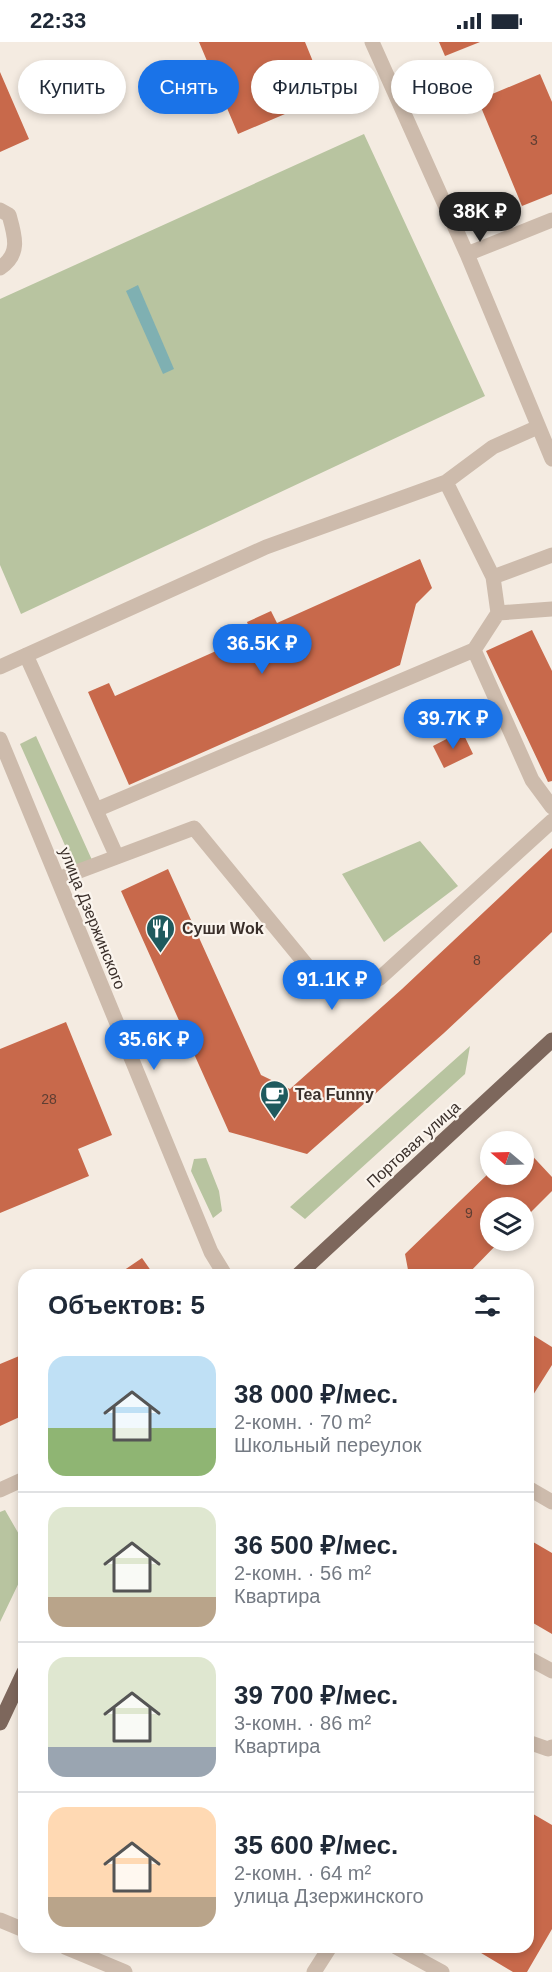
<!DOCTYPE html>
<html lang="ru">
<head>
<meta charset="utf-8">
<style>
	body { margin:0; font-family:Helvetica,sans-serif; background:#f2f2f3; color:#1f2937; height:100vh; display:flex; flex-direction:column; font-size:22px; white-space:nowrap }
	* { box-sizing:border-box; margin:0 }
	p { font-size:20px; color:#747a83 }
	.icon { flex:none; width:33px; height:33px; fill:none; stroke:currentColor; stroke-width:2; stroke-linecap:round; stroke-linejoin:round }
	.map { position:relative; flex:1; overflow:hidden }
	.sheet { position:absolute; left:18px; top:1227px; width:516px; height:684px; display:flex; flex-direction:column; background:#fff; border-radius:18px; box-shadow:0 3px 9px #0003 }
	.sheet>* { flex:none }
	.guide { position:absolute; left:18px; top:18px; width:516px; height:54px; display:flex; gap:12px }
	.needle { width:39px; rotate:289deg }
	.fabs { position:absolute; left:480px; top:1089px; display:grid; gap:12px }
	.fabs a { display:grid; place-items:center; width:54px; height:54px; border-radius:50%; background:#fff; box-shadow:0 3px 9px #0003; font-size:30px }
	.price { position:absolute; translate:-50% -51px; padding:0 14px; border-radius:21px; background:#1a73e8; color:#fff; font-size:20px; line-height:39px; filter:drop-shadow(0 2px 3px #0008) }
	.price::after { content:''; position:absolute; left:50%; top:36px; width:18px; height:14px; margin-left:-9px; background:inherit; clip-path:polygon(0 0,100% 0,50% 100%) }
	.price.selected { background:#222; color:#fff }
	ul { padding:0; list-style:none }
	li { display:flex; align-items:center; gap:18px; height:150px; padding:0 30px }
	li+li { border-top:2px solid #e0e1e3 }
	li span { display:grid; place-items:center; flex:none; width:168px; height:120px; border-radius:18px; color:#555 }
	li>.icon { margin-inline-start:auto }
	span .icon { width:72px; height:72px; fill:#fffc; stroke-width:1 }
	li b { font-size:26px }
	h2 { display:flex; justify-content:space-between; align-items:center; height:72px; padding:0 30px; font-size:26px }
	.pill { padding:0 21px; border-radius:27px; background:#fff; box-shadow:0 3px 9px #0003; font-size:21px; line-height:54px }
	.pill.selected { background:#1a73e8; color:#fff }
	.status { display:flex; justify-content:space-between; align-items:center; height:42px; padding:0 30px; background:#fff; direction:ltr }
	.status svg { height:16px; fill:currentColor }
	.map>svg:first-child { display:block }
	.green { fill:#b8c4a0 }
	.water { fill:#7fb0b2 }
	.building { fill:#c8694b }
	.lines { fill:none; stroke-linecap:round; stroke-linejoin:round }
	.minor { stroke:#cdbbac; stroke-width:15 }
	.major { stroke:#7d675c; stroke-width:15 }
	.labels { text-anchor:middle; stroke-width:4.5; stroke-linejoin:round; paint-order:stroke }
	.number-label { font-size:14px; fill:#5e3e33 }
	.street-label { font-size:16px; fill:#3b302b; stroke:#fbf5ee }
	.poi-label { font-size:16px; font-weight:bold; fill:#3b302b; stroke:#fbf5ee; text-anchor:start }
</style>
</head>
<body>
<div class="status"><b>22:33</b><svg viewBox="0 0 49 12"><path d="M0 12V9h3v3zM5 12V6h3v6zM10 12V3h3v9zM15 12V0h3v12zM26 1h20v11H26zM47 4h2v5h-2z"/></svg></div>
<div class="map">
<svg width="552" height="1930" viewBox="0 0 552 1930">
	<rect width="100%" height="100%" fill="#f4ebe1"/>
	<path class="green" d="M364 92 485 354 21 572 0 523V257Z
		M36 694 92 818 75 826 20 702Z
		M420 799 458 844 384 900 342 832Z
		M470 1004 465 1032 305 1177 290 1165Z
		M206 1116 219 1149 222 1169 213 1176 191 1129 194 1117Z
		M5 1468 24 1501V1530L0 1580V1470Z"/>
	<path class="water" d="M138 243 174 327 163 332 126 249Z"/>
	<path class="building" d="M199 0H305L327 54 238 92Z
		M439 0H480L445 14Z
		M0 30 29 97 0 110Z
		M540 32 552 60V152L522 164 478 58Z
		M420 517 432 546 416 562 400 623 129 743 88 650 109 641 115 654 252 593 247 580 271 569 277 581Z
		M532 588 552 629V739L548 740 486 609Z
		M462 689 473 712 444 726 433 704Z
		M552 806V890L444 991 307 1112 229 1090 121 849 168 827 261 1033 290 1047 402 947Z
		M66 980 112 1093 78 1107 89 1134 0 1171V1007Z
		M524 1105 552 1135V1149L524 1177V1166H490V1198H501L467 1233H409L405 1212 490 1130V1132H524Z
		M142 1216 154 1233H117Z
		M528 1290 552 1305V1323L528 1361Z
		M24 1312V1373L0 1384V1322Z
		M528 1497 552 1511V1592L528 1578Z
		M528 1769 552 1783V1887L527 1930H513L471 1905H528Z"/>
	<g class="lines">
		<path class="minor" d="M372 0 467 212 552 417
			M0 168 9 173C15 194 21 212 0 226
			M467 212 552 178
			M446 440 493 535 498 571
			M493 535 552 513
			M474 608 532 738 552 765
			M26 613 117 815
			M0 625 266 505 446 440 493 405 538 385
			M0 697 211 1210 225 1233
			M98 767 474 608 498 571 552 567
			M58 837 194 786 318 937C341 948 358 949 380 936L552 779
			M528 1446 552 1460
			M0 1448 24 1437
			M528 1616 552 1629
			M528 1700 548 1707 552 1705
			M0 1878 24 1888
			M65 1905 125 1930
			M396 1905 442 1930
			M314 1930 330 1905"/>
		<path class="major" d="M298 1233 552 998
			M0 1681 24 1630"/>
	</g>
	<defs>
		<symbol id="restaurant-pin" viewBox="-11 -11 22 30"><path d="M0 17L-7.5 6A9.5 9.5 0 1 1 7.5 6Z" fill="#1f5a5e" stroke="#fbf5ee"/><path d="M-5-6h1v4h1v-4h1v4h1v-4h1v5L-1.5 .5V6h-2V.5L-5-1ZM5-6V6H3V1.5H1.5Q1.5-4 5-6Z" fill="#fff"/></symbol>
		<symbol id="cafe-pin" viewBox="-11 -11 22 30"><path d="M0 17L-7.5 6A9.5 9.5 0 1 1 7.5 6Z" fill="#1f5a5e" stroke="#fbf5ee"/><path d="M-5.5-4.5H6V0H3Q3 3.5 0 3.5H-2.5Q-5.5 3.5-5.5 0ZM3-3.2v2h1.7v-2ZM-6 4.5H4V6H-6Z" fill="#fff"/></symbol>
	</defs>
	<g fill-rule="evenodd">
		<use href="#restaurant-pin" x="144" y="870" width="33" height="45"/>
		<use href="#cafe-pin" x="258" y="1036" width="33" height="45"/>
	</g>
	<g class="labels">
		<g class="number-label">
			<text x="534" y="103">3</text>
			<text x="477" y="923">8</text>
			<text x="49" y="1062">28</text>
			<text x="469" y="1176">9</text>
		</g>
		<g class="street-label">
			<text transform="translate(93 876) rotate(68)" y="6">улица Дзержинского</text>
			<text transform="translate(413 1102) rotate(-42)" y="6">Портовая улица</text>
		</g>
		<g class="poi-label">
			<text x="182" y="892">Суши Wok</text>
			<text x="295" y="1058">Tea Funny</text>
		</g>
	</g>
</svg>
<div class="fabs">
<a><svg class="needle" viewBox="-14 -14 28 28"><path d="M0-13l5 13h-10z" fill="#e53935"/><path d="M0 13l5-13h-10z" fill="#747a83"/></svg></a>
<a><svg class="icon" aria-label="layers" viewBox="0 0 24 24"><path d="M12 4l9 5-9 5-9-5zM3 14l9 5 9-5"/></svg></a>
</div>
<b class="price selected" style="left:480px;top:201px">38K ₽</b>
<b class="price" style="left:262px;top:633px">36.5K ₽</b>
<b class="price" style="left:453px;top:708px">39.7K ₽</b>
<b class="price" style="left:332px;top:969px">91.1K ₽</b>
<b class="price" style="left:154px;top:1029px">35.6K ₽</b>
<div class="guide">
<a class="pill">Купить</a>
<a class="pill selected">Снять</a>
<a class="pill">Фильтры</a>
<a class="pill">Новое</a>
</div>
<section class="sheet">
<h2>Объектов: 5<svg class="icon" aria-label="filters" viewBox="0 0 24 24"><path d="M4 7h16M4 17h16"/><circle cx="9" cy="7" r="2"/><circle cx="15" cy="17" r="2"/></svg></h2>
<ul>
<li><span style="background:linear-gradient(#bfe0f5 60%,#8fb573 0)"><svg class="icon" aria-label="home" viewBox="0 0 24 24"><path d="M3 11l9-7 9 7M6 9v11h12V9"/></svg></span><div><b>38 000 ₽/мес.</b><p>2-комн. · 70 m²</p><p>Школьный переулок</p></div></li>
<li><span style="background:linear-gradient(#dfe7d0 75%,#b9a48a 0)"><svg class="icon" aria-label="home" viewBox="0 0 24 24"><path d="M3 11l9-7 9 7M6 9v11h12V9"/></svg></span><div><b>36 500 ₽/мес.</b><p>2-комн. · 56 m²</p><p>Квартира</p></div></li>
<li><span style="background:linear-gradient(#dfe7d0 75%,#9aa5b1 0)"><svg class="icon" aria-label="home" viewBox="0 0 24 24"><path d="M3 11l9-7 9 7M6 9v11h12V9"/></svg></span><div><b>39 700 ₽/мес.</b><p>3-комн. · 86 m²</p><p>Квартира</p></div></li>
<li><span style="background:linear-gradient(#ffd9b3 75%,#b9a48a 0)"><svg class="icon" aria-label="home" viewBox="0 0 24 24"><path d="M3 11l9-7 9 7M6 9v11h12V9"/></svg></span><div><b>35 600 ₽/мес.</b><p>2-комн. · 64 m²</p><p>улица Дзержинского</p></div></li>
</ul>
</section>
</div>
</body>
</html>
